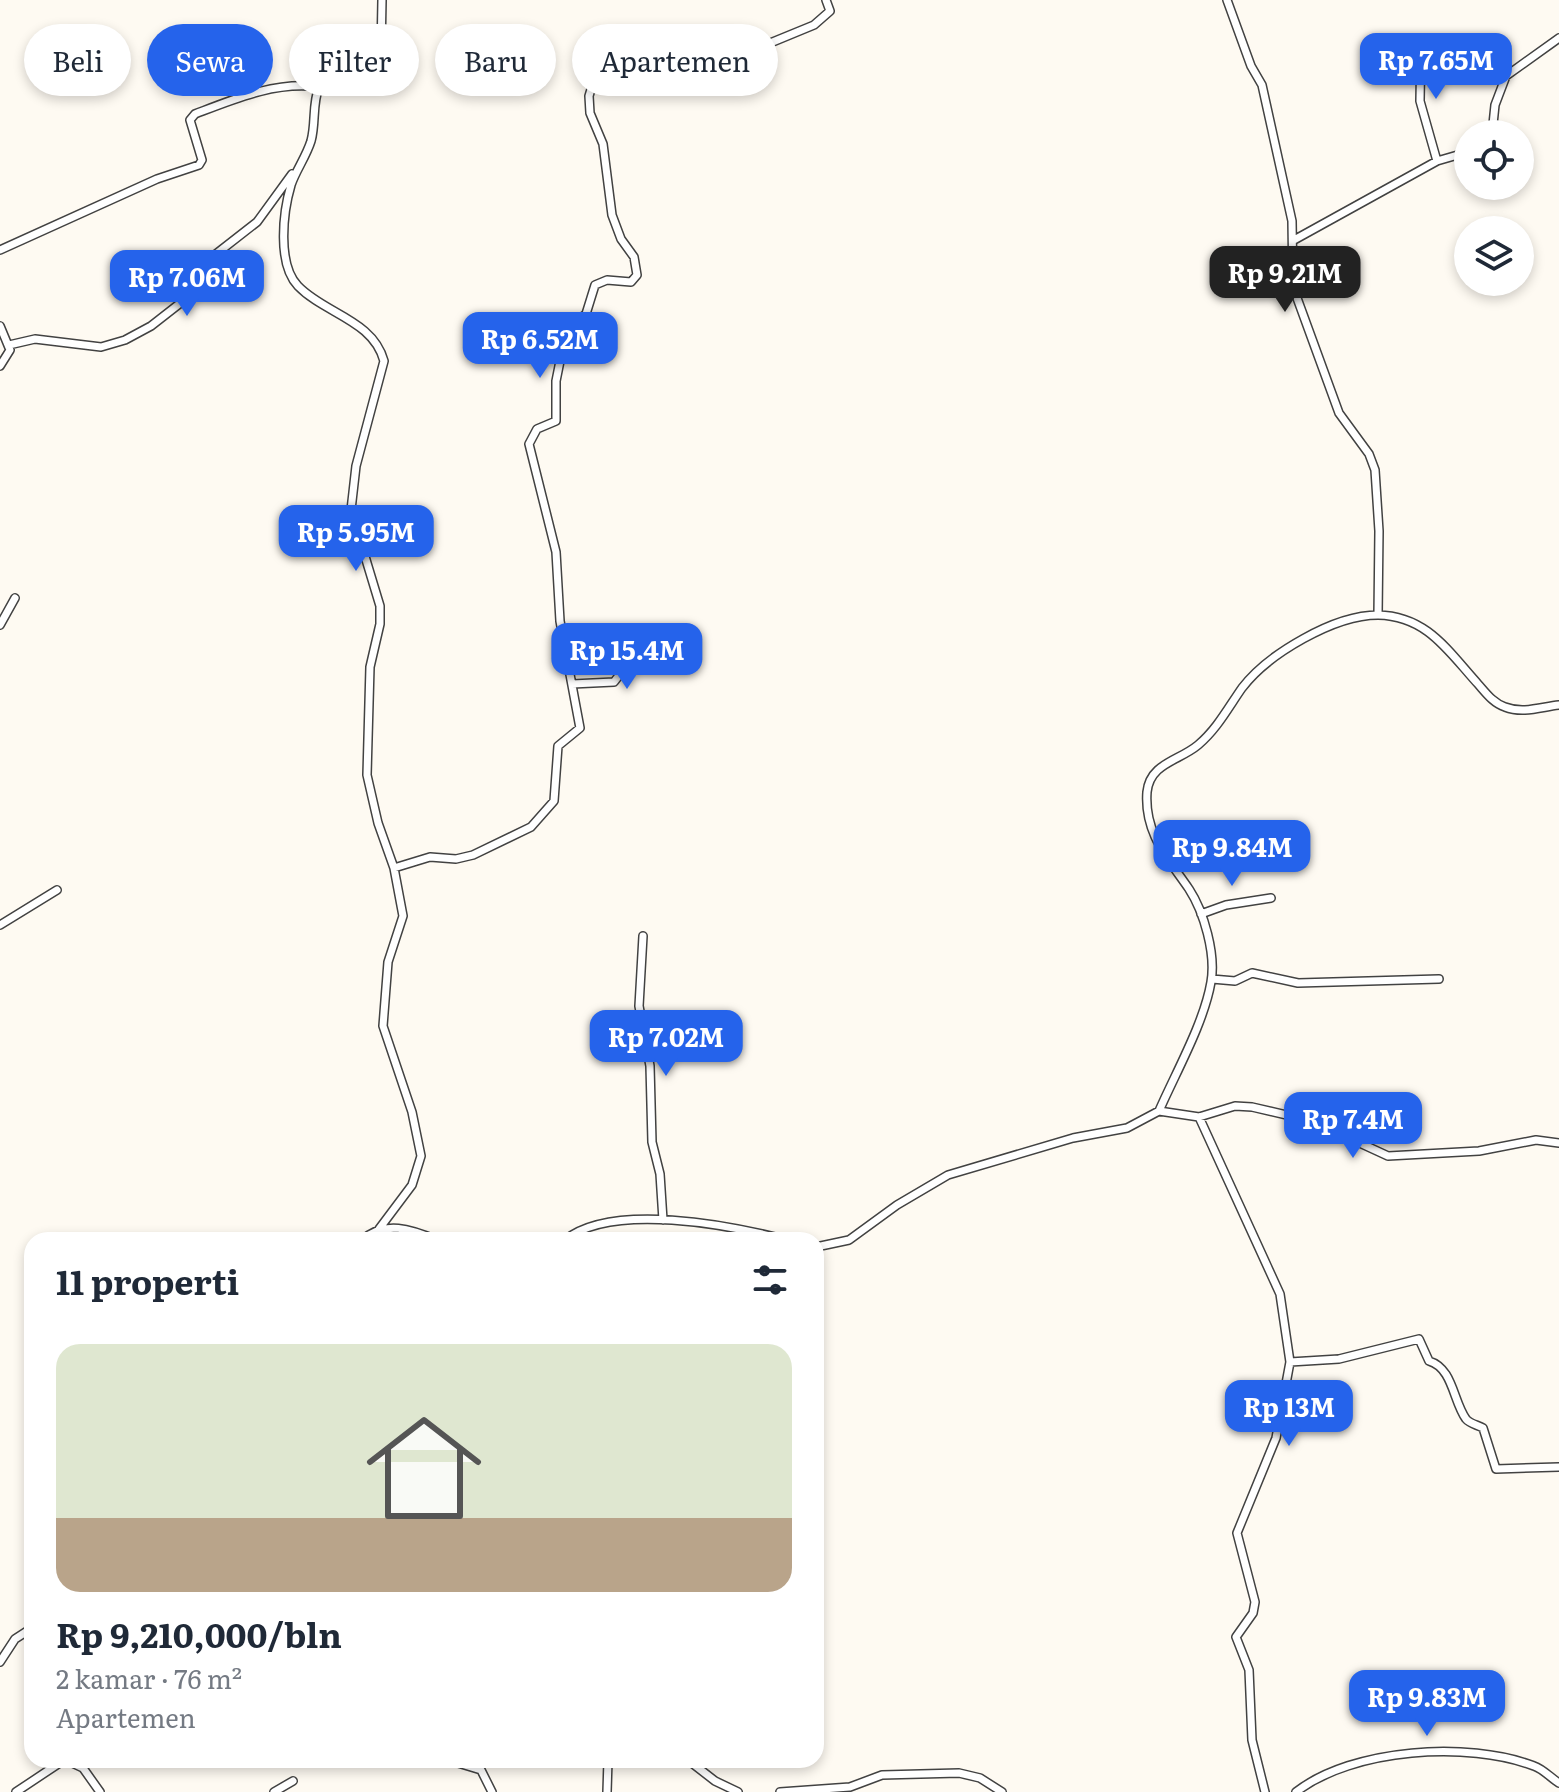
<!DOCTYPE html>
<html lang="id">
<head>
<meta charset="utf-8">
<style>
	body { margin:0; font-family:Literata,serif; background:#f6f6f7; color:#1f2937; height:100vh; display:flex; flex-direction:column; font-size:30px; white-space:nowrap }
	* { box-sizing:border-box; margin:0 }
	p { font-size:26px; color:#747a83 }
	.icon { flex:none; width:44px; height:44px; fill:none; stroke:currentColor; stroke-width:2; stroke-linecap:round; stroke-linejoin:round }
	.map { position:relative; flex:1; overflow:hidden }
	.drawer { position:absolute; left:24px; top:1232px; width:800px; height:536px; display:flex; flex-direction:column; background:#fff; border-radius:24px; box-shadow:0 4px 12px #0003 }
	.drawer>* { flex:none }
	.banner { position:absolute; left:24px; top:24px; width:800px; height:72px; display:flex; gap:16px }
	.tools { position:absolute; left:1454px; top:120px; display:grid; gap:16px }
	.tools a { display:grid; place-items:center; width:80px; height:80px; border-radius:50%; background:#fff; box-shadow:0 4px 12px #0003; font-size:40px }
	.price { position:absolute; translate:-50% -68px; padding:0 18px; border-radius:16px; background:#2563eb; color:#fff; font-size:26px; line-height:52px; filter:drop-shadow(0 2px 4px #0008) }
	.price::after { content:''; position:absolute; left:50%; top:48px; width:24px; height:18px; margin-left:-12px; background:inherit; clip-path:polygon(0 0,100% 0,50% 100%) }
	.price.active { background:#222; color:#fff }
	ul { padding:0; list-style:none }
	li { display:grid; align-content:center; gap:16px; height:424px; padding:0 32px }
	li+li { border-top:2px solid #e0e1e3 }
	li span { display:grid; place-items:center; height:248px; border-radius:24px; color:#555 }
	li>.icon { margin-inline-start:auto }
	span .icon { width:144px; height:144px; fill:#fffc; stroke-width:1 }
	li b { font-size:34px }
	h2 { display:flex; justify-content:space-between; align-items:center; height:96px; padding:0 32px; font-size:34px }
	.chip { padding:0 28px; border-radius:36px; background:#fff; box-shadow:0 4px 12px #0003; font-size:28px; line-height:72px }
	.chip.active { background:#2563eb; color:#fff }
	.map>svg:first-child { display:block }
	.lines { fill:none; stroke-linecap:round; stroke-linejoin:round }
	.street-casing { stroke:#424242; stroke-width:10 }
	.street { stroke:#fff; stroke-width:7 }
</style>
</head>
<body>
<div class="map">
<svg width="1559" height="1792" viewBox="0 0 1559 1792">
	<rect width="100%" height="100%" fill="#fefaf2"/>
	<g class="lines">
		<defs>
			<path id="street" d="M1227 0 1251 66 1262 85 1292 221 1293 287 1339 413 1369 454 1375 470 1379 531 1378 615
				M1421 41 1420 101 1437 161
				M1492 134 1495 105 1506 76 1559 38
				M1294 240 1437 161 1468 152
				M0 250 157 179 199 165 202 160 190 120 195 114C234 99 276 81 319 87
				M0 326 10 350 0 366
				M9 345 35 339 101 347 125 340 151 326 183 301 216 254 257 222 292 174
				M0 625 15 598
				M572 684 614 682 649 637
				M394 868 430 857 456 859 473 855 531 827 554 801 558 746 580 728 560 621 556 552 529 444 537 429 556 421V381L565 336 570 326 586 314 595 285 607 280 631 282 637 275 634 257 621 239 612 215 603 144 590 113 589 96 593 83 622 68 707 69 814 25 830 11 826 0
				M1201 914 1226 905 1271 898
				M0 925 57 890
				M643 936 639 1006 650 1066 652 1142 660 1174 663 1220
				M1212 979 1235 981 1252 973 1298 983 1439 979
				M1159 1111 1199 1117 1235 1106 1252 1107 1312 1121 1388 1156 1479 1151 1536 1140 1559 1143
				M1199 1117 1280 1294 1290 1362 1276 1438 1237 1533 1255 1602 1253 1613 1236 1637 1249 1670 1252 1740 1265 1792
				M379 1229 412 1185 421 1156 412 1112 383 1026 388 962 403 916 394 868 378 823 367 775 370 667 380 624V606L351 510 356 466 384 361C373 320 325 314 298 286 277 264 283 212 291 185 296 170 306 157 311 141 316 123 312 104 319 87L337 70 381 52 382 0
				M362 1240C385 1220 411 1229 437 1240
				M565 1240C612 1202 730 1225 786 1240
				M816 1247 849 1240 897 1205 948 1175 1073 1138 1127 1128 1159 1111C1176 1072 1204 1023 1211 982 1216 954 1204 912 1189 889 1167 857 1144 833 1147 792 1150 763 1179 761 1198 745 1217 729 1228 708 1242 688 1268 654 1334 615 1378 615 1427 616 1448 651 1478 684 1486 693 1493 703 1505 707 1523 714 1541 707 1559 705
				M1290 1362 1339 1359 1419 1339 1429 1361C1453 1368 1453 1401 1466 1419 1470 1424 1478 1425 1483 1428L1496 1469 1559 1467
				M0 1662 15 1639 32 1628
				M66 1760 83 1768 100 1792
				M235 1760H239
				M448 1760 481 1770 492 1792
				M688 1760 715 1781 738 1792
				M16 1792 64 1760
				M274 1792 293 1781
				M607 1792 608 1760
				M780 1792 850 1787 882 1775 959 1773 980 1778 1002 1792
				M1296 1792C1353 1748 1468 1741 1534 1766 1543 1769 1551 1778 1559 1783"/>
		</defs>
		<use href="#street" class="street-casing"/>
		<use href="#street" class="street"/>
	</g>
</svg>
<div class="tools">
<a><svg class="icon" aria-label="locate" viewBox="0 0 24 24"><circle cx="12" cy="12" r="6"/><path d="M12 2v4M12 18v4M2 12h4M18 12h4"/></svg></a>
<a><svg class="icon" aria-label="layers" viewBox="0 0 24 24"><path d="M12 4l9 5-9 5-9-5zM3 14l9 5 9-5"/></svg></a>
</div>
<b class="price" style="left:1436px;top:101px">Rp 7.65M</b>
<b class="price active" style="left:1285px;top:314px">Rp 9.21M</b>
<b class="price" style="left:187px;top:318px">Rp 7.06M</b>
<b class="price" style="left:540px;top:380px">Rp 6.52M</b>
<b class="price" style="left:356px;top:573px">Rp 5.95M</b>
<b class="price" style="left:627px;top:691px">Rp 15.4M</b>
<b class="price" style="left:1232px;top:888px">Rp 9.84M</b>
<b class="price" style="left:666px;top:1078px">Rp 7.02M</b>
<b class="price" style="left:1353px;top:1160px">Rp 7.4M</b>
<b class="price" style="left:1289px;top:1448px">Rp 13M</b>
<b class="price" style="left:1427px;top:1738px">Rp 9.83M</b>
<div class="banner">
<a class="chip">Beli</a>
<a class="chip active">Sewa</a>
<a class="chip">Filter</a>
<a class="chip">Baru</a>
<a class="chip">Apartemen</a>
</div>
<section class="drawer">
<h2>11 properti<svg class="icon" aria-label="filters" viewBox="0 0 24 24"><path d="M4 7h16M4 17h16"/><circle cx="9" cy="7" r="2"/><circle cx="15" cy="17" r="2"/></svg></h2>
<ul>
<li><span style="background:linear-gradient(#dfe7d0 70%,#b9a48a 0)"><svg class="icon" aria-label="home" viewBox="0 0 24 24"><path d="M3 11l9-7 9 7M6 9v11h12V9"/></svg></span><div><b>Rp 9,210,000/bln</b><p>2 kamar · 76 m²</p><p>Apartemen</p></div></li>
</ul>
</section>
</div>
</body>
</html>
